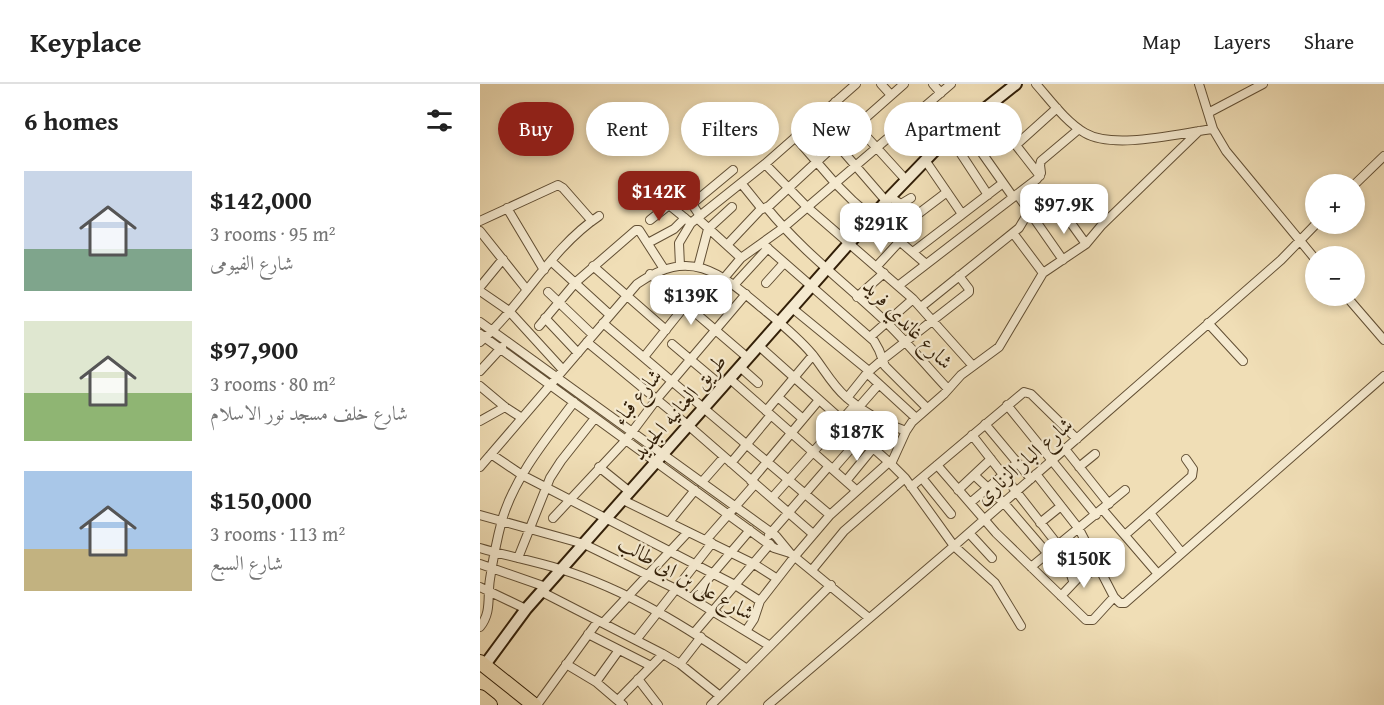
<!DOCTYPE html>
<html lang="en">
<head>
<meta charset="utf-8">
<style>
	body { margin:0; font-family:"Gentium Book Plus",Amiri,serif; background:#f2f2f2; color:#222; height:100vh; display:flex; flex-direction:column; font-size:22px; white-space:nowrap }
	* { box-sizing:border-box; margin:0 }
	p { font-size:20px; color:#767676 }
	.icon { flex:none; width:33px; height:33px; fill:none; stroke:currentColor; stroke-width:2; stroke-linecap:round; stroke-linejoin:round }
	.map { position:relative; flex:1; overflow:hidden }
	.details { display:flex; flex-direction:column; background:#fff; width:480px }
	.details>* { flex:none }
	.hud { position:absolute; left:18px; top:18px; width:570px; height:54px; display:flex; gap:12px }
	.buttons { position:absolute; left:825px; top:90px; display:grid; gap:12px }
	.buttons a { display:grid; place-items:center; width:60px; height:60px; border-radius:50%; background:#fff; box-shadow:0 3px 9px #0003; font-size:30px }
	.price { position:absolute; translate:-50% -51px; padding:0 14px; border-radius:12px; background:#fff; color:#222; font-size:20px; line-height:39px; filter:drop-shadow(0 2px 3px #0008) }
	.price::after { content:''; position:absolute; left:50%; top:36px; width:18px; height:14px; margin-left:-9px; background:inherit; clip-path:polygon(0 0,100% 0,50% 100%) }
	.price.on { background:#8f2418; color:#fff }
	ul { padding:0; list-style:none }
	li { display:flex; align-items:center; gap:18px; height:150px; padding:0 24px }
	li span { display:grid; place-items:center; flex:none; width:168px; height:120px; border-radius:0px; color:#555 }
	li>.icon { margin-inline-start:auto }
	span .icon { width:72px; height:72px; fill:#fffc; stroke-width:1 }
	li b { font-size:26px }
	h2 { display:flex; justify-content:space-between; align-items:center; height:72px; padding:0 24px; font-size:26px }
	.chip { padding:0 21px; border-radius:27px; background:#fff; box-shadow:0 3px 9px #0003; font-size:21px; line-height:54px }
	.chip.on { background:#8f2418; color:#fff }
	header { display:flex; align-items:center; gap:36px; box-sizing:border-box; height:84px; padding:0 30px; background:#fff; border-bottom:2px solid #e0e0e0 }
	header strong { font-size:28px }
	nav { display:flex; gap:33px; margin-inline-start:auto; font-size:21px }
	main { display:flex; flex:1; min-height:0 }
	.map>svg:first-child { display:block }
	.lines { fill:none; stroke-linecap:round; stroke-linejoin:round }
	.street-casing { stroke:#624f34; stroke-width:10 }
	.secondary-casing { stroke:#321f08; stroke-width:14 }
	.highway-casing { stroke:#321f08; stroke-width:16 }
	.street { stroke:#f5ead0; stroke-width:8 }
	.secondary { stroke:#f5ead0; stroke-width:10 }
	.highway { stroke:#f0deb6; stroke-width:14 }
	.labels { text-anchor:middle; stroke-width:4.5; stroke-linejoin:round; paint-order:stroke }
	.street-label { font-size:21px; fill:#321f08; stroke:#f5ead0 }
</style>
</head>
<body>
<header>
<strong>Keyplace</strong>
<nav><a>Map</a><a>Layers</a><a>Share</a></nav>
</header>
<main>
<section class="details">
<h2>6 homes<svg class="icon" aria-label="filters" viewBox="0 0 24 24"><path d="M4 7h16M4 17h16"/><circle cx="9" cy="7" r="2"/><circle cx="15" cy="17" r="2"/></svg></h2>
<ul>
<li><span style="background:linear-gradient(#c9d6e8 65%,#7fa58c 0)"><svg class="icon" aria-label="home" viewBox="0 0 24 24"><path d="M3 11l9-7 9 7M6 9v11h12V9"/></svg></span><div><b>$142,000</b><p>3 rooms · 95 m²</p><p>شارع الفيومى</p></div></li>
<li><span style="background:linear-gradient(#dfe7d0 60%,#8fb573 0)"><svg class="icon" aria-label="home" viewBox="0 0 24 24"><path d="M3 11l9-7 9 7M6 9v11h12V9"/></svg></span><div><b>$97,900</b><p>3 rooms · 80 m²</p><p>شارع خلف مسجد نور الاسلام</p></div></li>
<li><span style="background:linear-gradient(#a9c7e8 65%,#c2b280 0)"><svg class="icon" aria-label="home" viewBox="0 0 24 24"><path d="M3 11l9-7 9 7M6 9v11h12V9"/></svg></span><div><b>$150,000</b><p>3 rooms · 113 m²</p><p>شارع السبع</p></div></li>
</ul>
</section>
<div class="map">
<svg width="904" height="621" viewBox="0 0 904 621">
	<rect width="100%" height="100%" fill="#f0deb6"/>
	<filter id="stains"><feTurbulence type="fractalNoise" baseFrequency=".00333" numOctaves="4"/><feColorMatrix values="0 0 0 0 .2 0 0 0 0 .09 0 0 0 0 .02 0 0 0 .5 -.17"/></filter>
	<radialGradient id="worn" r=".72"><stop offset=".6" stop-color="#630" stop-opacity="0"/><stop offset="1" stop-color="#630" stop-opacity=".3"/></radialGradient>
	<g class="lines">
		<defs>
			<path id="street" d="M401 0 411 11
				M453 0 461 9
				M556 0C571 17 586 38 605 49 634 66 700 49 733 45
				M719 0 733 45 746 67 836 176
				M355 18 426 96
				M507 24 560 92
				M728 29 783 0
				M335 35 406 117
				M483 42 533 113
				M315 53 355 99 373 117 446 180
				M470 53 508 111
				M536 61 577 24
				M445 76 482 130
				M285 80 327 123 433 215 493 282
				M261 99 282 125
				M874 101 904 72
				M537 110 583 176
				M410 113 421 120 431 114
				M27 124 64 186
				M287 124C322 167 366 200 406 238 428 259 447 283 468 305
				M583 128 606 160
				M220 132 212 120 253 86
				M217 134 261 174
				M170 136 189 121 211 139
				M0 137 78 101 83 104 112 137
				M0 147 47 206
				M409 148 438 130 467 108
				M533 149 563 189
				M168 159 194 145 205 134
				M283 160 394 257 399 266 405 282 447 324
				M247 161 280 126 289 122 356 60 424 0
				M433 168 523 99
				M71 177 130 231
				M113 182 186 246
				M200 182 199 159 211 139 285 80 376 0
				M397 182 420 157
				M218 183 228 145 252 123
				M170 190 268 274
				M245 193 261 174 303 144 471 0
				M286 199 304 179
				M254 201 288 164
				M418 202 557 95 561 89 560 81 561 77 599 45
				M0 203 23 175
				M0 207 29 227 83 286
				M68 208 113 251
				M866 212 904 256
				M377 213 404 189
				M441 223 539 144 545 134 550 129
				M312 224 389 287
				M65 234 98 269
				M0 238 296 452 310 469 389 534
				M123 239 350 431
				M728 239 763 277
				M59 242 96 198 156 146H159L184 185
				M0 250 294 464 310 469
				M390 253 433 215
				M0 258C43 220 71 164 119 132
				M107 258 209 342 333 450
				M192 260 243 303
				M279 262 411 380 425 394 474 462 515 499 541 542
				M164 273 212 213
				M260 283 278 299
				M0 287 22 263
				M387 289 436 334
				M250 295 376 406
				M0 302 25 323 42 334
				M298 313 323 335
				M367 314 387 289 402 276 489 208V205L479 192
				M527 321 616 431
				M378 324 399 300
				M286 327 333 271
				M0 337 25 323
				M505 340 551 395
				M492 351 578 461
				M585 365 629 420
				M11 370 42 391 255 501 280 517
				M251 379 291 331
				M411 380 426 347 432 338 464 310 481 291 519 263 563 189 606 160 621 142 719 47
				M457 381 516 449 606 536H613L634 513
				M0 383 157 200C210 163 239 188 282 224 299 238 318 253 332 270 344 285 352 301 366 313 384 329 403 339 426 347
				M119 383 150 408
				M599 383 615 370
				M353 385 381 353
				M556 390 599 445 634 513 640 519H645L904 292
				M494 391 524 419 568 470
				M442 394 471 430
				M271 397 339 316
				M366 397 411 342
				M222 398 244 373
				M431 403 544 308 551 310 597 355
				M478 406 511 375
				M292 414 375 321
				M143 416 274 480 296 494
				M490 419 537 379
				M623 426 678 490
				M670 429 702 469
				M0 431 104 460 196 505 290 562
				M73 434 146 356 176 316 266 210
				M189 438 215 406
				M560 439 581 422
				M489 449 512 474
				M289 451 349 382
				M645 451 712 392 713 385 706 375
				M226 456 275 400
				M581 459 593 497
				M0 464C27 472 54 477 80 485 148 506 210 545 267 585
				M38 474 70 394 81 377 115 334
				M0 480 66 503
				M551 483 645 406
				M332 486 364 447 425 394
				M0 503 46 525
				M62 508 183 570 200 580 240 612
				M581 512 599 493 619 485
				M212 514 270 446
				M123 539 208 448
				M0 543C12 528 7 513 10 495 13 475 17 455 22 436 35 392 67 354 94 318
				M266 547 274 535 280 517 315 472 350 431 409 378
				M214 549 290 460
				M108 550 171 582
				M156 556 232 459
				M86 580 116 598 143 621
				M200 580 221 553
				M158 595 178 621
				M116 598 139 566
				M138 616 183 570
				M57 621 118 537
				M231 621 351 501
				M288 621 474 462 801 176 836 140"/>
			<path id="secondary" d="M4 582 46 525 410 113 463 58 536 0"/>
			<path id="highway" d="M0 578 54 621
				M0 613 10 621"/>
		</defs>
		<use href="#street" class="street-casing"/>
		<use href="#secondary" class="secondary-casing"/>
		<use href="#highway" class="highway-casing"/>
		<use href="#street" class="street"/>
		<use href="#secondary" class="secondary"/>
		<use href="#highway" class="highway"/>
	</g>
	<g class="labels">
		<g class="street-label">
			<text transform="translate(428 240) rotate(45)" y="7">شارع غاندي فريد</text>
			<text transform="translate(157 313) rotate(-51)" y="7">شارع قباء</text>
			<text transform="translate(199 323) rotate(-49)" y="7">طريق العنانيه الجديد</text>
			<text transform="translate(544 377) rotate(-41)" y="7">شارع الباز الزنارى</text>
			<text transform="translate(206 494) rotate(29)" y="7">شارع على بن ابى طالب</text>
		</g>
	</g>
	<rect width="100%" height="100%" filter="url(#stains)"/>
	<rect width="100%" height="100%" fill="url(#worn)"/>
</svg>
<div class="buttons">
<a>+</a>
<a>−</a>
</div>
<b class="price on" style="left:179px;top:138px">$142K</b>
<b class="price" style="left:584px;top:151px">$97.9K</b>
<b class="price" style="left:401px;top:170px">$291K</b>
<b class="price" style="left:211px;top:242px">$139K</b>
<b class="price" style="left:377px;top:378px">$187K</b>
<b class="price" style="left:604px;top:505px">$150K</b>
<div class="hud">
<a class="chip on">Buy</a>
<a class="chip">Rent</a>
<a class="chip">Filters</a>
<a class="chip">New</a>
<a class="chip">Apartment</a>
</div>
</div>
</main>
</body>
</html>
